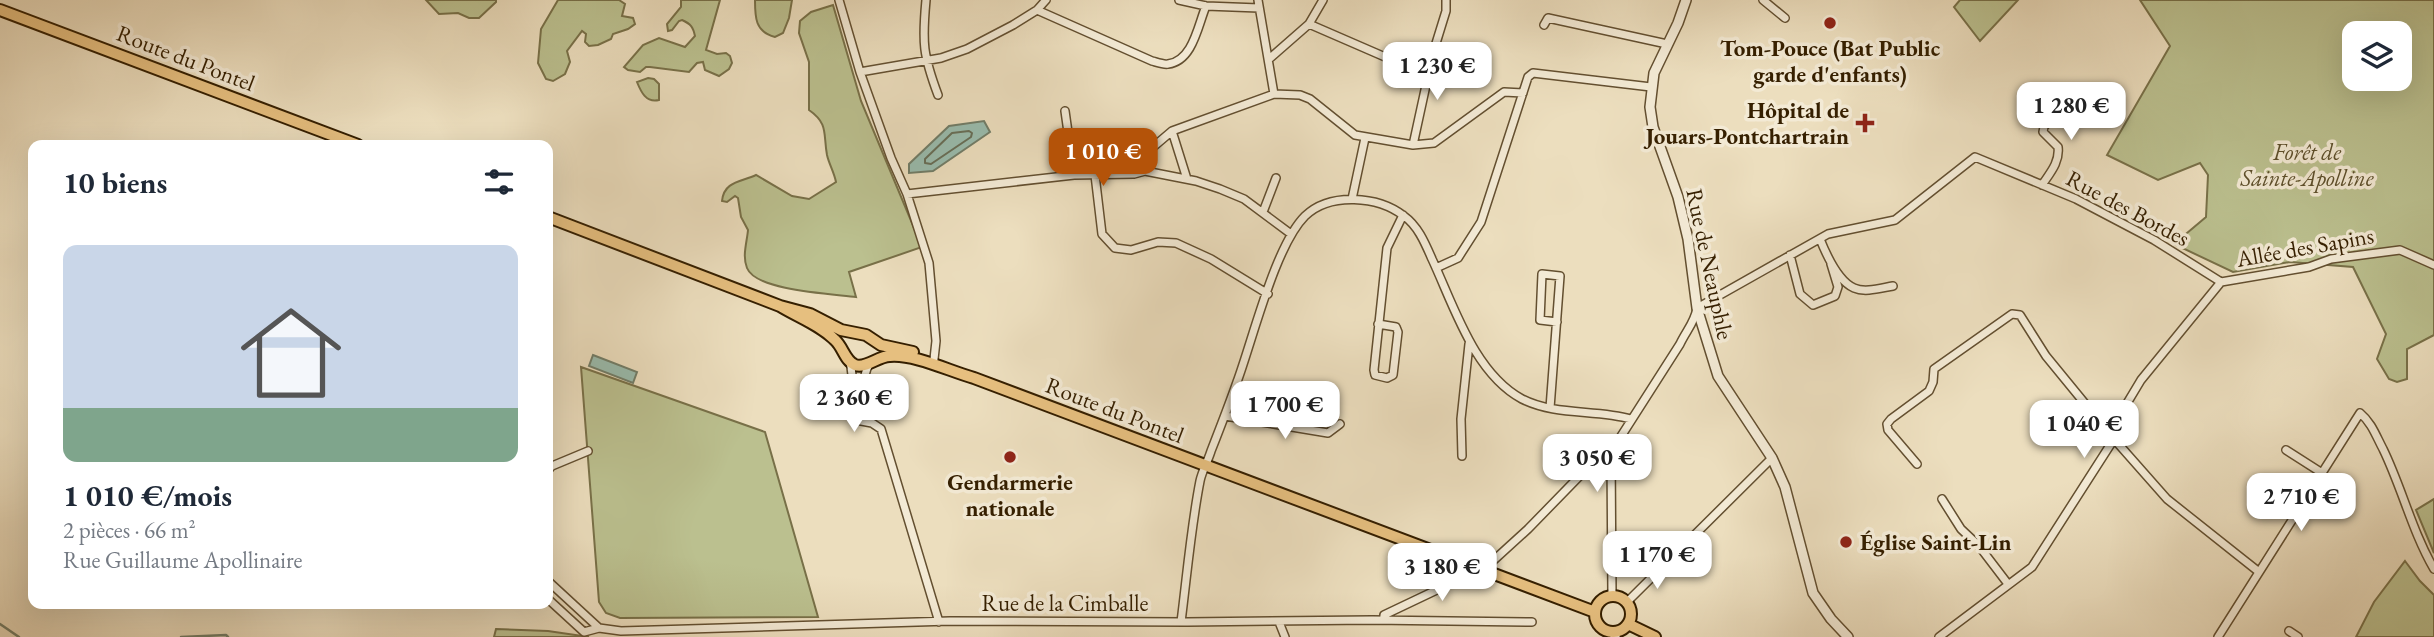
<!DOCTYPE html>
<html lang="fr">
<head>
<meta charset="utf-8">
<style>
	body { margin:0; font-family:"EB Garamond",serif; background:#f2f2f3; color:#1f2937; height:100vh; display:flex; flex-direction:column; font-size:26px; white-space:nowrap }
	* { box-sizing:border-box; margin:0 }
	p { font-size:23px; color:#747a83 }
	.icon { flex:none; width:38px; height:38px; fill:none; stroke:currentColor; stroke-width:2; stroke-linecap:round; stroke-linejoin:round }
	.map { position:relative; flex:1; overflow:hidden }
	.drawer { position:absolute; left:28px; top:140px; width:525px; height:469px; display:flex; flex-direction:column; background:#fff; border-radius:14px; box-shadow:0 7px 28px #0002 }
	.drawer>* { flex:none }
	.buttons { position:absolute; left:2342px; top:21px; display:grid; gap:14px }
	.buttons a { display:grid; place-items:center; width:70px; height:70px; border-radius:14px; background:#fff; box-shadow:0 7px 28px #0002; font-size:35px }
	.price { position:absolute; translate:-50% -60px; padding:0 16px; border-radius:14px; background:#fff; color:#222; font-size:23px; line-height:46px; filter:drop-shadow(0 2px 4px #0008) }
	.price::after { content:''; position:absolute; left:50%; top:42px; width:21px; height:16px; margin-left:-10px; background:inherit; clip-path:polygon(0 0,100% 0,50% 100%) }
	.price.on { background:#b45309; color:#fff }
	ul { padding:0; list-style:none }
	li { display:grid; align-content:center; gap:14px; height:371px; padding:0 35px }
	li span { display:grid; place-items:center; height:217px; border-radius:14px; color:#555 }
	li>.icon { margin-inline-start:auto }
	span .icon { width:126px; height:126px; fill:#fffc; stroke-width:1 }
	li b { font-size:30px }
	h2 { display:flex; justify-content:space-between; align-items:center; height:84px; padding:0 35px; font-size:30px }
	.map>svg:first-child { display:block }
	.green { fill:#bbc08f; stroke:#787048; stroke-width:2; fill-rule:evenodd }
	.water { fill:#99bcae; stroke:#717d68; stroke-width:2 }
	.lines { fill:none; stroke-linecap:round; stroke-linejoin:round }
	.shore { stroke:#676e57; stroke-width:2 }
	.stream { stroke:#717d68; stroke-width:2.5 }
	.minor-casing { stroke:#634f30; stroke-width:10 }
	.tertiary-casing { stroke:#634f30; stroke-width:12 }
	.primary-casing { stroke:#351f00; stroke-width:14 }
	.minor { stroke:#f3ead5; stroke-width:7 }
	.tertiary { stroke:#f3ead5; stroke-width:9 }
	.primary { stroke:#e6bf7f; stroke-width:10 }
	.poi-dot { fill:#8f2418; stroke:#f3ead5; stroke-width:2.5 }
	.labels { text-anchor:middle; stroke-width:7; stroke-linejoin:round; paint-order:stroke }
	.poi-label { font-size:23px; font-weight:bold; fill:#351f00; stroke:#f3ead5 }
	.street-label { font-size:23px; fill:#351f00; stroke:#f3ead5 }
	.park-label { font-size:23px; font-style:italic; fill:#5d4f2b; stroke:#f3ead5 }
</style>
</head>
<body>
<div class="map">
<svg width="2434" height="637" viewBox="0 0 2434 637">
	<rect width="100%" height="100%" fill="#ecdebe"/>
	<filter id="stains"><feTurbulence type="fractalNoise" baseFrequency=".00286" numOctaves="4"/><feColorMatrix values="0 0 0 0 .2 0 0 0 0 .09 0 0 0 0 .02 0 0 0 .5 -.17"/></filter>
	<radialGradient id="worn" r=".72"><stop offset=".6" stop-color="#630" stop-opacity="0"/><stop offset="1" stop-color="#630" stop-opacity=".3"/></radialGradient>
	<path class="green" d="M426 0H496V2L479 18H469L458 13 439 14Z
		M558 0H619L625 4 622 16 633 18 635 24 628 29 613 34 611 39 598 45 589 46 585 42 586 34 582 31 567 51 570 62 565 74 553 81 546 79 538 63 541 29Z
		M681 0H720L706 50 717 54 726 53 730 56 732 63 729 69 719 76 705 70 703 62 697 63 689 72 650 67H646L640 72 628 70 624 67 643 45 659 38 685 47 695 36C693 27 691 24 682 20L679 21 672 30 668 31 667 24 681 7Z
		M755 0H792L789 18 783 33 775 37C755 32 755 17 755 0Z
		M1960 0H2018L1980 41 1954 7Z
		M2140 0H2434V335L2407 349V379L2397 382 2389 379 2377 359 2386 334 2353 267 2290 262 2233 272 2174 244 2206 217 2208 175 2200 163 2158 180 2107 155 2170 46ZM2354 33H2399V79H2354Z
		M833 5 861 101 922 247 849 272 856 297C833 294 756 291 747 268 742 256 747 242 748 230L741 217 738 198 735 196 727 202 722 201C724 181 741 182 756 175L792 196 809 199 836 182C834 172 829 164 827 155 823 134 829 124 809 110V62L799 33 800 21 811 12Z
		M648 78 654 79 659 84V100C646 103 641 92 637 82Z
		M581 367 765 432 818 617 620 618 606 613 599 602Z
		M2434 499V553L2416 510Z
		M2405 561 2420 581 2434 595V637H2356L2374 602Z
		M496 629 548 631 589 637H494Z"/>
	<path class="water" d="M984 121 990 132 933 171 909 173V164L949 126Z
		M593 355 637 372 633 383 589 366Z"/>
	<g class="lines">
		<path class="shore" d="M969 131 972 133 971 137 931 164 925 163V159L952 133Z"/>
		<path class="stream" d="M0 624 19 637
			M181 637 226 635 228 637"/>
		<defs>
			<path id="minor" d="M839 0 860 72 891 158 907 194 929 263 936 341 934 359
				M926 0C922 43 923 55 938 95
				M1179 0 1206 6 1259 8
				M1258 0 1274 94
				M1763 0 1785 18
				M1037 10 1152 61C1156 62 1164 65 1168 64 1193 61 1198 25 1206 6
				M1309 24 1392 60
				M1544 25 1548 18 1667 44
				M1269 59 1309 24 1323 0
				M860 72 941 58 967 49 1013 25 1037 10 1046 0
				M1065 111 1074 175
				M1172 131 1187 179
				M1413 145 1433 53 1446 11V0
				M1145 171 1146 159 1152 148 1172 131 1274 94 1300 95 1310 99 1355 135 1413 145 1434 143 1504 92 1523 93
				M1095 175 1102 234 1115 248 1131 250 1158 242 1176 243 1211 259 1268 294
				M2042 185C2050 173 2060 162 2058 147L2043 132 2044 127 2071 90
				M907 194 1074 175 1134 174 1145 171 1196 181 1220 189 1244 199 1291 234
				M1352 199 1365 138
				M1263 212 1276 178
				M1820 239C1826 254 1838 281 1854 288 1865 293 1881 288 1893 286
				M1790 255 1800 294 1813 305 1835 296 1838 287 1831 264
				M1436 268 1458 258 1481 222 1528 77 1533 73 1651 87
				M2221 282 2309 267 2331 259 2400 250 2434 265
				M1378 324 1396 327 1398 332 1393 375 1387 378 1375 375 1374 370 1387 248 1403 215
				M850 362C855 382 850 401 856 420 864 402 860 381 869 364
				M1550 408 1560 276 1542 274 1540 320 1557 322
				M1225 416 1328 433 1340 424
				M856 420 872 423 881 429 939 622
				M2286 450 2322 473
				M1462 456 1461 419 1469 344
				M1917 464 1888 430 1887 424 1891 419 1929 391 1933 382 1934 369 2012 314 2020 315 2046 356 2114 439 2167 499 2259 572
				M548 470 552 466 588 451
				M1942 499 1961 529 1979 546 2008 584
				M1483 570 1528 529 1604 451 1611 452
				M548 581 599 628
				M1612 596 1611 452 1680 344C1686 331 1695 322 1697 308L1828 234 1895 220 1975 157 2076 199 2154 240 2221 282
				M548 599 584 632 599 628 621 631 950 621 1187 622 1372 620 1532 622
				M1627 602 1772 458
				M1384 620V615L1466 576 1477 568
				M1181 622C1187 575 1191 527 1200 481 1202 471 1208 461 1211 451 1220 428 1229 405 1237 382 1253 339 1275 246 1305 216 1330 192 1378 196 1404 216 1418 226 1425 243 1432 259 1454 306 1474 373 1522 399 1555 416 1596 409 1631 419
				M1279 622 1285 637
				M2289 631 2298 637
				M1939 637 2032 567 2114 439 2120 415 2141 380 2221 282
				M2218 637 2360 413C2372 423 2376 436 2383 449 2402 488 2412 531 2434 569"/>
			<path id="tertiary" d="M1686 0 1678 23 1654 73 1650 107 1653 127 1678 197 1688 239 1697 308 1718 376 1772 458 1785 487 1813 593 1831 619 1848 637
				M1615 632V637"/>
			<path id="primary" d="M0 10 358 145
				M548 217 780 306 810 314 841 330 866 335 881 345 913 352
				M780 306C798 317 820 325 835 340 843 347 845 361 855 365 866 369 878 356 890 356 915 354 949 371 974 378L1595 612
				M1595 614a18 18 0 1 1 36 0a18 18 0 1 1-36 0Z
				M1628 624 1655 637"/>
		</defs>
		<use href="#minor" class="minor-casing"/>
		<use href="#tertiary" class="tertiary-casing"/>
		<use href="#primary" class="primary-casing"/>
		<use href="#minor" class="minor"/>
		<use href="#tertiary" class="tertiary"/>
		<use href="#primary" class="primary"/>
	</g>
	<g class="poi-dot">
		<circle cx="1830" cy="23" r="7"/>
		<path d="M1861.5 112.5h7v7h7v7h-7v7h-7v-7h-7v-7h7z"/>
		<circle cx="1010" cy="457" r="7"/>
		<circle cx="1846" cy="542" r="7"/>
	</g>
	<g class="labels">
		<g class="poi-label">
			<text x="1830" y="56">Tom-Pouce (Bat Public<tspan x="1830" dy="26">garde d'enfants)</tspan></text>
			<text x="1849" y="118" text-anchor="end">Hôpital de<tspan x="1849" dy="26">Jouars-Pontchartrain</tspan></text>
			<text x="1010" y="490">Gendarmerie<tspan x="1010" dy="26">nationale</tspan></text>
			<text x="1860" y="550" text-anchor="start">Église Saint-Lin</text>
		</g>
		<g class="street-label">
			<text transform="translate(186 58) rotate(21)" y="8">Route du Pontel</text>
			<text transform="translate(2128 208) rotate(28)" y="8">Rue des Bordes</text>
			<text transform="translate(2305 247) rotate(-10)" y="8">Allée des Sapins</text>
			<text transform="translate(1710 264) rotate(78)" y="8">Rue de Neauphle</text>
			<text transform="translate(1115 410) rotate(21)" y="8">Route du Pontel</text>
			<text x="1065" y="611">Rue de la Cimballe</text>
		</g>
		<g class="park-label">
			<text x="2307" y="160">Forêt de<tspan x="2307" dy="26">Sainte-Apolline</tspan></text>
		</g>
	</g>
	<rect width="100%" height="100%" filter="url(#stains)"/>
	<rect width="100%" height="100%" fill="url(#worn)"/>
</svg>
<div class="buttons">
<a><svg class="icon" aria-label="layers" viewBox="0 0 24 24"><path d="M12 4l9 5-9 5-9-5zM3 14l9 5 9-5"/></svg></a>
</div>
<b class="price" style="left:1437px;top:102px">1 230 €</b>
<b class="price" style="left:2071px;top:142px">1 280 €</b>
<b class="price on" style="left:1103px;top:188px">1 010 €</b>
<b class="price" style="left:854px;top:434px">2 360 €</b>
<b class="price" style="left:1285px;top:441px">1 700 €</b>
<b class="price" style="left:2084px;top:460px">1 040 €</b>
<b class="price" style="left:1597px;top:494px">3 050 €</b>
<b class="price" style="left:2301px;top:533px">2 710 €</b>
<b class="price" style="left:1657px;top:591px">1 170 €</b>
<b class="price" style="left:1442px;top:603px">3 180 €</b>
<section class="drawer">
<h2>10 biens<svg class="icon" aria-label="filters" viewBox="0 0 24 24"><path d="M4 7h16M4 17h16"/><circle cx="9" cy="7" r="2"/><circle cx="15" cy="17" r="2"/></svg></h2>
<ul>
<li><span style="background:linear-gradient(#c9d6e8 75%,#7fa58c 0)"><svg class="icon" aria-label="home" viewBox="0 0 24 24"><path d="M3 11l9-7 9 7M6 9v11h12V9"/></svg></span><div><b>1 010 €/mois</b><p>2 pièces · 66 m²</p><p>Rue Guillaume Apollinaire</p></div></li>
</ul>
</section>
</div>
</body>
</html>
